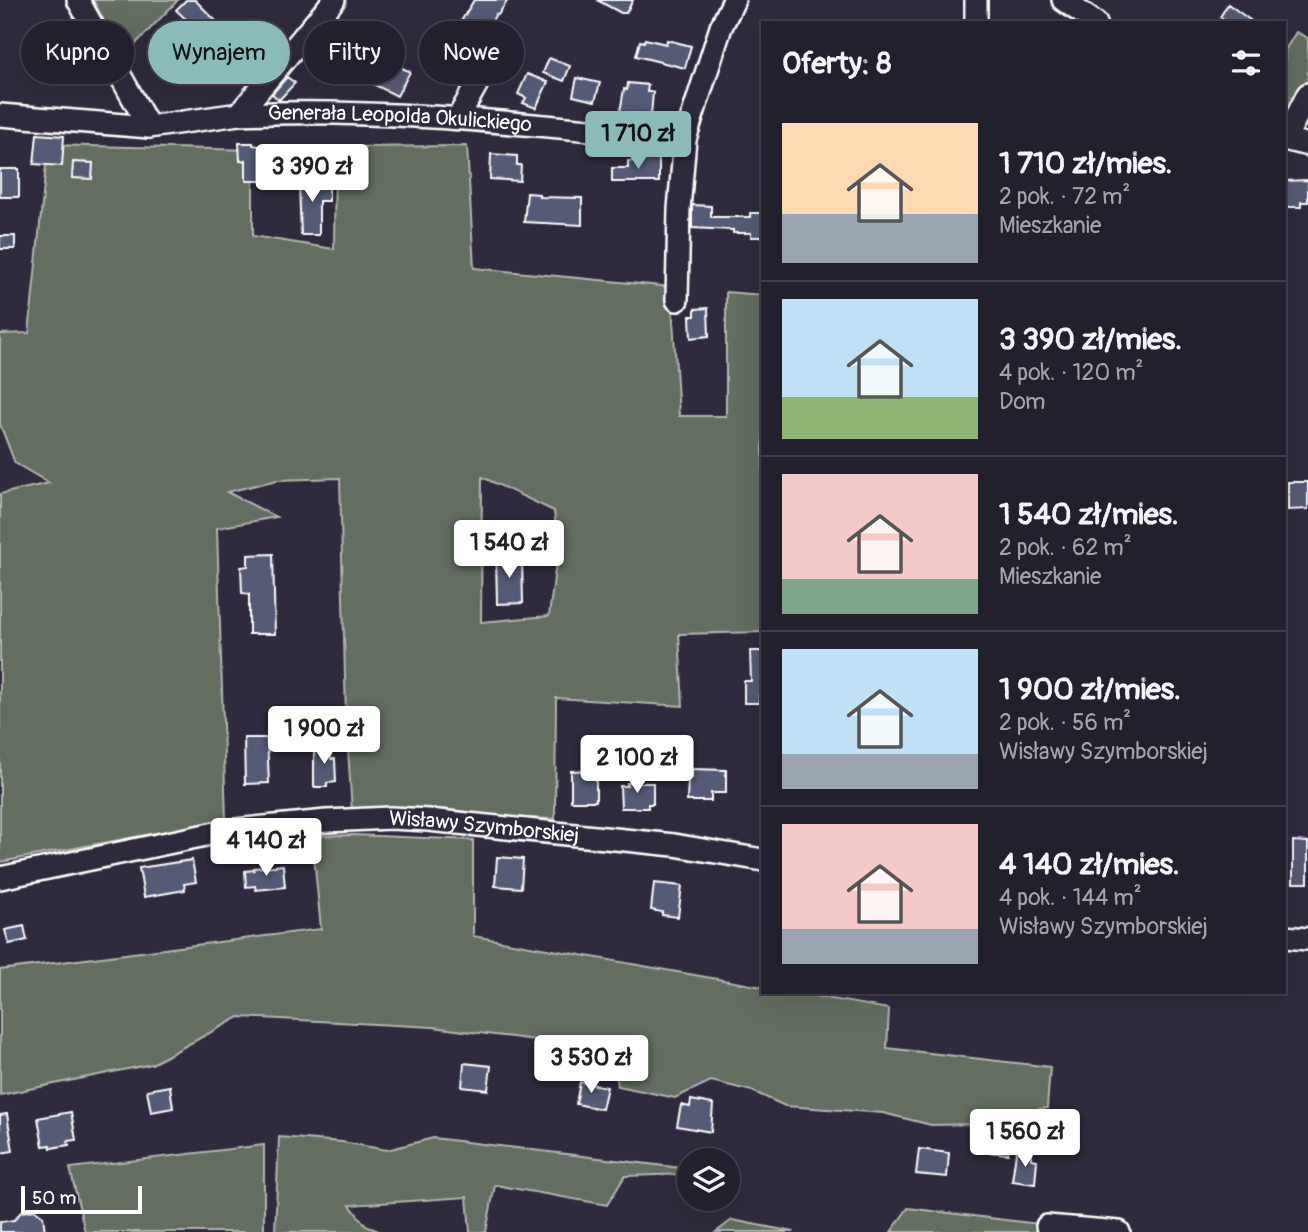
<!DOCTYPE html>
<html lang="pl">
<head>
<meta charset="utf-8">
<style>
	body { margin:0; font-family:Pangolin,sans-serif; background:#2f2d3a; color:#f1f3f6; height:100vh; display:flex; flex-direction:column; font-size:26px; white-space:nowrap }
	* { box-sizing:border-box; margin:0 }
	p { font-size:23px; color:#a3a3aa }
	.icon { flex:none; width:38px; height:38px; fill:none; stroke:currentColor; stroke-width:2; stroke-linecap:round; stroke-linejoin:round }
	.map { position:relative; flex:1; overflow:hidden }
	.side { position:absolute; left:761px; top:21px; width:525px; height:973px; display:flex; flex-direction:column; background:#23202e; border-radius:0px; box-shadow:0 7px 28px #0002,0 0 0 2px #403e4a }
	.side>* { flex:none }
	.guide { position:absolute; left:21px; top:21px; width:635px; height:63px; display:flex; gap:14px }
	.controls { position:absolute; left:677px; top:1148px; display:grid; gap:14px }
	.controls a { display:grid; place-items:center; width:63px; height:63px; border-radius:50%; background:#23202e; box-shadow:0 7px 28px #0002,0 0 0 2px #403e4a; font-size:35px }
	.scale { position:absolute; left:21px; bottom:18px; width:121px; box-sizing:border-box; padding-left:7px; border:4px solid #fff; border-top:0; font-size:19px; line-height:24px; white-space:nowrap; color:#fff; -webkit-text-stroke:5px #2f2a3d; paint-order:stroke }
	.price { position:absolute; translate:-50% -60px; padding:0 16px; border-radius:7px; background:#fff; color:#222; font-size:23px; line-height:46px; filter:drop-shadow(0 2px 4px #0008) }
	.price::after { content:''; position:absolute; left:50%; top:42px; width:21px; height:16px; margin-left:-10px; background:inherit; clip-path:polygon(0 0,100% 0,50% 100%) }
	.price.selected { background:#8bbbb9; color:#111 }
	ul { padding:0; list-style:none }
	li { display:flex; align-items:center; gap:21px; height:175px; padding:0 21px }
	li+li { border-top:2px solid #403e4a }
	li span { display:grid; place-items:center; flex:none; width:196px; height:140px; border-radius:0px; color:#555 }
	li>.icon { margin-inline-start:auto }
	span .icon { width:84px; height:84px; fill:#fffc; stroke-width:1 }
	li b { font-size:30px }
	h2 { display:flex; justify-content:space-between; align-items:center; height:84px; padding:0 21px; font-size:30px }
	.chip { padding:0 24px; border-radius:32px; background:#23202e; box-shadow:0 7px 28px #0002,0 0 0 2px #403e4a; font-size:24px; line-height:63px }
	.chip.selected { background:#8bbbb9; color:#111 }
	.map>svg:first-child { display:block }
	.green { fill:#646d61; stroke:#b2b6b0; stroke-width:2; fill-rule:evenodd }
	.building { fill:#545a76; stroke:#fff; stroke-width:2 }
	.lines { fill:none; stroke-linecap:round; stroke-linejoin:round }
	.minor-casing { stroke:#fff; stroke-width:26 }
	.minor { stroke:#2f2a3d; stroke-width:21 }
	.labels { text-anchor:middle; stroke-width:5; stroke-linejoin:round; paint-order:stroke }
	.street-label { font-size:21px; fill:#fff; stroke:#2f2a3d }
</style>
</head>
<body>
<div class="map">
<svg width="1308" height="1232" viewBox="0 0 1308 1232">
	<rect width="100%" height="100%" fill="#2f2a3d"/>
	<filter id="ink" filterUnits="userSpaceOnUse"><feTurbulence type="fractalNoise" baseFrequency=".0143" numOctaves="2"/><feDisplacementMap in="SourceGraphic" scale="14" xChannelSelector="R" yChannelSelector="G"/><feConvolveMatrix kernelMatrix="1 2 1 2 8 2 1 2 1" color-interpolation-filters="sRGB"/></filter>
	<g filter="url(#ink)">
		<path class="green" d="M93 0H178L123 57Z
			M1296 32 1308 38V82L1285 122V50Z
			M48 145 253 150V236L334 249 335 147 467 146 474 268 671 287 679 416H726V292L763 295V632L679 634 683 706 556 698 555 819 352 812 346 718 340 478 277 480 227 492 276 517 217 528 226 820 0 862V494L49 483 15 463 0 424V334L29 333ZM482 477 554 511 558 547 549 616 481 622Z
			M353 835 473 840V936L763 987V992H792L889 1009 887 1048 1050 1067 1047 1108 1009 1113 984 1124 931 1125 883 1113 785 1106 752 1091 711 1081 675 1098 618 1086 612 1050 433 1027 239 1017 152 1064 0 1095V970L321 929 312 836Z
			M279 1137 342 1142 387 1150 433 1138 689 1169V1174L625 1176 607 1205 495 1185 486 1232H470L467 1197 350 1205 366 1226 381 1232H275Z
			M264 1145V1232H85L70 1168Z
			M908 1208 1104 1232H891Z
			M732 1220 794 1232H716Z"/>
		<path class="building" d="M186 0H195L221 26 218 29 225 35 213 49 206 42 203 45 186 29 191 24 176 10Z
			M474 0H508L498 15 496 14 482 37 460 23Z
			M597 0H633L626 13H621Z
			M1228 4 1254 23H1228L1220 17Z
			M645 39 666 44 667 40 691 46 685 68 636 56 640 41 644 42Z
			M327 51 343 65 329 82 326 79 322 84 308 72Z
			M381 57 410 72 397 96 369 82Z
			M549 58 570 66 564 81 543 73Z
			M527 74 548 82 536 108 523 103 526 98 518 94Z
			M287 77 295 83 279 100 272 94Z
			M577 78 600 83 595 101 573 96Z
			M628 83 648 85 647 92H653L651 116 620 112 624 89 627 90Z
			M37 134 64 136 62 166 34 164Z
			M239 143H253V145L269 148V181H246V160L240 161Z
			M491 154 517 156V165H521L520 181 490 179Z
			M634 157H659V182H612V168H628V161H634Z
			M73 162 93 163 92 179 72 178Z
			M0 169H19V197H0Z
			M304 178 329 179V201H319V235H301L299 185H304Z
			M1308 180V202H1301V207H1284V181Z
			M527 193 539 194V197L582 198V225L524 222Z
			M692 205 711 206V217H750V213H763V237H751V233H733V230L692 228Z
			M0 236H15V249H0Z
			M708 308 709 336 691 338 690 316H695V309Z
			M1288 482H1308V509L1288 510Z
			M273 554 275 634H249V594L242 593 241 567 248 566V555Z
			M496 556H522L523 603 497 604Z
			M750 651H763V695H759V703H744V681H751Z
			M244 738H267L269 783 245 784Z
			M331 745V759H335L336 782 327 783V787H314V746Z
			M692 769 726 770V793H711V801H687L688 778H692Z
			M596 770V801H571V771Z
			M627 783H653V804H648V808H621L620 786H627Z
			M1293 841 1308 842V883H1293Z
			M497 857 523 859 521 888 495 886Z
			M192 860 196 882 184 884 185 890 144 897 139 868Z
			M283 865 285 887 256 890 255 886 246 887 245 871 254 870V868Z
			M654 883 682 886 678 917 662 915V912L651 910Z
			M24 926 27 940 9 944 5 930Z
			M464 1063 491 1066 488 1090 462 1087Z
			M580 1082 607 1087 602 1109 576 1104Z
			M170 1086 173 1108 151 1112 147 1090Z
			M691 1100 713 1104 711 1132 677 1126 681 1105 690 1107Z
			M71 1112 76 1140 68 1141 69 1145 51 1148 50 1145 43 1146 38 1118Z
			M7 1114 13 1151 0 1153V1115Z
			M988 1137 1010 1140 1008 1154 987 1152Z
			M919 1149 949 1153 947 1177 916 1174Z
			M1016 1152 1031 1153V1159L1037 1160 1035 1184 1012 1181Z
			M35 1210 43 1216 45 1232H0V1222L14 1220 21 1212Z"/>
		<g class="lines">
			<defs>
				<g id="minor">
					<path d="M78 0 149 127"/>
					<path d="M976 0V23"/>
					<path d="M1063 0 1096 23"/>
					<path id="s1" d="M239 114C388 108 537 125 685 139"/>
					<path d="M0 115 149 127 239 114 334 0"/>
					<path d="M458 118 500 42"/>
					<path d="M1284 139 1308 145"/>
					<path d="M1285 139 1308 94"/>
					<path d="M677 300 679 209 685 139 721 27 734 0"/>
					<path id="s2" d="M0 878 225 831 326 821 391 818 428 820 674 845 763 860"/>
					<path d="M1284 937 1308 939"/>
					<path d="M1047 1226 1119 1232"/>
				</g>
			</defs>
			<use href="#minor" class="minor-casing"/>
			<use href="#minor" class="minor"/>
		</g>
	</g>
	<g class="labels">
		<g class="street-label">
			<text dy="7" stroke="none"><textPath href="#s1" startOffset="161">Generała Leopolda Okulickiego</textPath></text>
			<text dy="7" stroke="none"><textPath href="#s2" startOffset="490">Wisławy Szymborskiej</textPath></text>
		</g>
	</g>
</svg>
<div class="controls">
<a><svg class="icon" aria-label="layers" viewBox="0 0 24 24"><path d="M12 4l9 5-9 5-9-5zM3 14l9 5 9-5"/></svg></a>
</div>
<div class="scale">50 m</div>
<b class="price selected" style="left:638px;top:171px">1 710 zł</b>
<b class="price" style="left:312px;top:204px">3 390 zł</b>
<b class="price" style="left:509px;top:580px">1 540 zł</b>
<b class="price" style="left:324px;top:766px">1 900 zł</b>
<b class="price" style="left:637px;top:795px">2 100 zł</b>
<b class="price" style="left:266px;top:878px">4 140 zł</b>
<b class="price" style="left:591px;top:1095px">3 530 zł</b>
<b class="price" style="left:1025px;top:1169px">1 560 zł</b>
<div class="guide">
<a class="chip">Kupno</a>
<a class="chip selected">Wynajem</a>
<a class="chip">Filtry</a>
<a class="chip">Nowe</a>
</div>
<section class="side">
<h2>Oferty: 8<svg class="icon" aria-label="filters" viewBox="0 0 24 24"><path d="M4 7h16M4 17h16"/><circle cx="9" cy="7" r="2"/><circle cx="15" cy="17" r="2"/></svg></h2>
<ul>
<li><span style="background:linear-gradient(#ffd9b3 65%,#9aa5b1 0)"><svg class="icon" aria-label="home" viewBox="0 0 24 24"><path d="M3 11l9-7 9 7M6 9v11h12V9"/></svg></span><div><b>1 710 zł/mies.</b><p>2 pok. · 72 m²</p><p>Mieszkanie</p></div></li>
<li><span style="background:linear-gradient(#bfe0f5 70%,#8fb573 0)"><svg class="icon" aria-label="home" viewBox="0 0 24 24"><path d="M3 11l9-7 9 7M6 9v11h12V9"/></svg></span><div><b>3 390 zł/mies.</b><p>4 pok. · 120 m²</p><p>Dom</p></div></li>
<li><span style="background:linear-gradient(#f6c9c9 75%,#7fa58c 0)"><svg class="icon" aria-label="home" viewBox="0 0 24 24"><path d="M3 11l9-7 9 7M6 9v11h12V9"/></svg></span><div><b>1 540 zł/mies.</b><p>2 pok. · 62 m²</p><p>Mieszkanie</p></div></li>
<li><span style="background:linear-gradient(#bfe0f5 75%,#9aa5b1 0)"><svg class="icon" aria-label="home" viewBox="0 0 24 24"><path d="M3 11l9-7 9 7M6 9v11h12V9"/></svg></span><div><b>1 900 zł/mies.</b><p>2 pok. · 56 m²</p><p>Wisławy Szymborskiej</p></div></li>
<li><span style="background:linear-gradient(#f6c9c9 75%,#9aa5b1 0)"><svg class="icon" aria-label="home" viewBox="0 0 24 24"><path d="M3 11l9-7 9 7M6 9v11h12V9"/></svg></span><div><b>4 140 zł/mies.</b><p>4 pok. · 144 m²</p><p>Wisławy Szymborskiej</p></div></li>
</ul>
</section>
</div>
</body>
</html>
